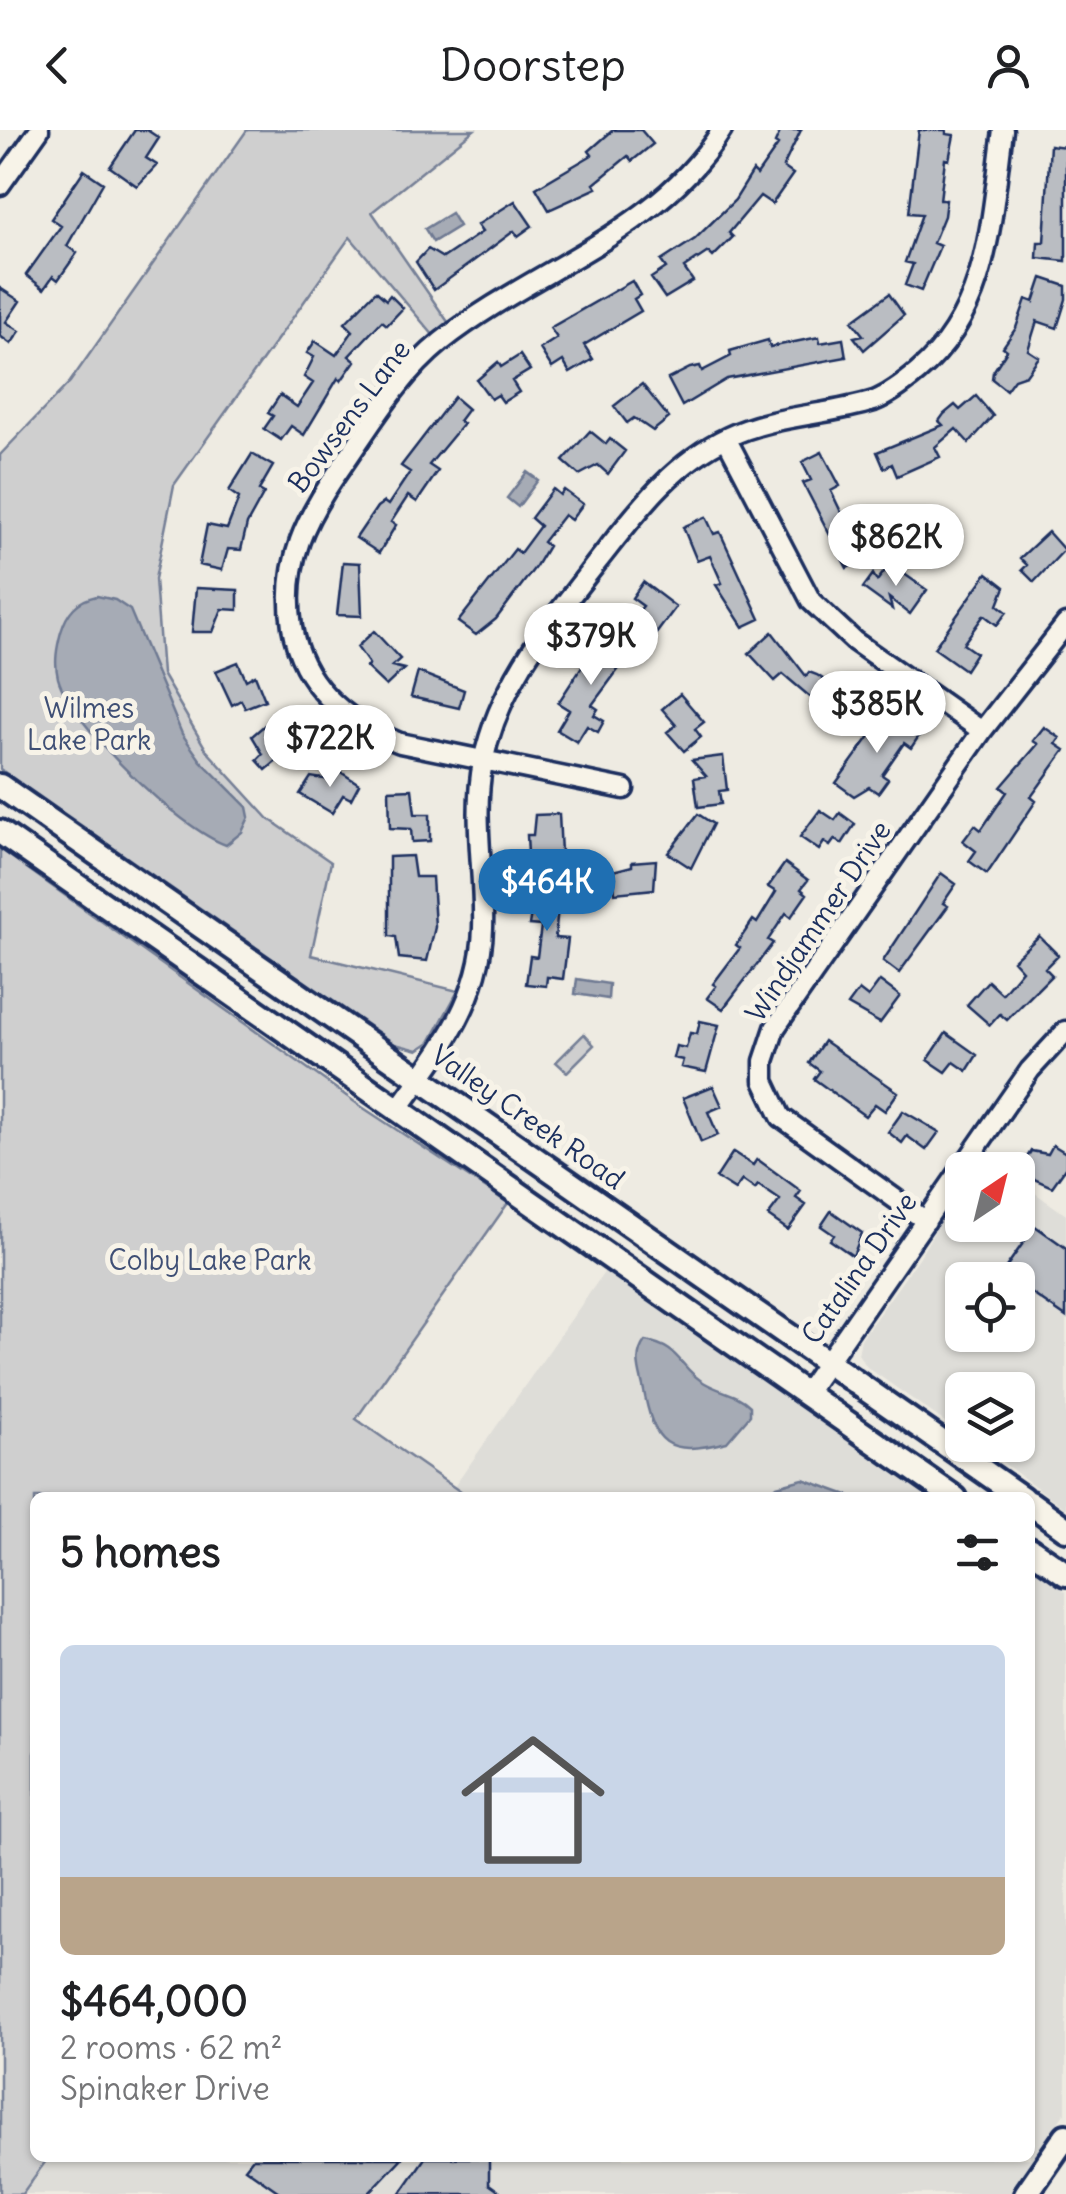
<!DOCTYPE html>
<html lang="en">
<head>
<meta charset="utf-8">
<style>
	body { margin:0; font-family:Delius,sans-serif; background:#f6f6f6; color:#202124; height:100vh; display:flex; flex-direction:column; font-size:38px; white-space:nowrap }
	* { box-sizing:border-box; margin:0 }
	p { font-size:32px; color:#757577 }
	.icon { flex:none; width:55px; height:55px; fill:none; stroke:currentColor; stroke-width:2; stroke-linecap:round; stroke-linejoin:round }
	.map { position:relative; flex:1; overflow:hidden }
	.side { position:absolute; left:30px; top:1362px; width:1005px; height:670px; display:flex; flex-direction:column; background:#fff; border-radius:15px; box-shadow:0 2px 8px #0004 }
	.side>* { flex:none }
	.needle { width:65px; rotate:35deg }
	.fabs { position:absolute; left:945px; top:1022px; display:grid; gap:20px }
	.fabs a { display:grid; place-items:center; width:90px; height:90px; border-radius:15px; background:#fff; box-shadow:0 2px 8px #0004; font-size:50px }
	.price { position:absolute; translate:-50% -85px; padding:0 22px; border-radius:35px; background:#fff; color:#222; font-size:32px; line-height:65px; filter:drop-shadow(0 2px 5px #0008) }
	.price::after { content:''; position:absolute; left:50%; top:60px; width:30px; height:22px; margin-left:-15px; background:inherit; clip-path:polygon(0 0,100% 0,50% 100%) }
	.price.on { background:#1f6fb2; color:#fff }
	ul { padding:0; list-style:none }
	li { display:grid; align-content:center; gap:20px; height:530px; padding:0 30px }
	li span { display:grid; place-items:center; height:310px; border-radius:15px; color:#555 }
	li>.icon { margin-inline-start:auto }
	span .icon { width:180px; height:180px; fill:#fffc; stroke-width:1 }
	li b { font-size:42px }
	h2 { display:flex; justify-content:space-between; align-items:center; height:120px; padding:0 30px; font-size:42px }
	header { display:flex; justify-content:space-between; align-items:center; height:130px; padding:0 30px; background:#fff; font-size:45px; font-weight:600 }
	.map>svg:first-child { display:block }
	.built { fill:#deddd8; fill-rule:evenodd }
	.green { fill:#cfcfcf; stroke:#757f96; stroke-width:2.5 }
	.water { fill:#a6abb5; stroke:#6e7992; stroke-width:2.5 }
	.building { fill:#babdc2; stroke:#1b2f5e; stroke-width:2.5 }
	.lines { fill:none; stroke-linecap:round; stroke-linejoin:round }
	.minor-casing { stroke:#1b2f5e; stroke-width:25 }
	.secondary-casing { stroke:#1b2f5e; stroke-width:30 }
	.minor { stroke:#f7f3e8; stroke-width:18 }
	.secondary { stroke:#f7f3e8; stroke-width:22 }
	.labels { text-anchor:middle; stroke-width:10; stroke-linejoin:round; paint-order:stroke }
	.street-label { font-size:28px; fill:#1b2f5e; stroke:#f7f3e8 }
	.park-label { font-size:28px; fill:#3f4f75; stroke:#f7f3e8 }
</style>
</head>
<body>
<header><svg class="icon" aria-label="back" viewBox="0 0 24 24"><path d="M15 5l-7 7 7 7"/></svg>Doorstep<svg class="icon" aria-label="person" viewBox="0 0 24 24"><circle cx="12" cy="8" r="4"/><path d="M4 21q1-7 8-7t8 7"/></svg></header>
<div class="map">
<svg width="1066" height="2064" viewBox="0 0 1066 2064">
	<rect width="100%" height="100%" fill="#eeebe2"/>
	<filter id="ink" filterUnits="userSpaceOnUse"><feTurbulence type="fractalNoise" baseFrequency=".01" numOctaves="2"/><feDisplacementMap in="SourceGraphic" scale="20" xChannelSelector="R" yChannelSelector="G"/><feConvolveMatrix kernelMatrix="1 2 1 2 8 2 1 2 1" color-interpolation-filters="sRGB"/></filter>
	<g filter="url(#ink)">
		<path class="built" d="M1018 1051 1066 1085V1379L979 1315H1018V1260H962V1304L867 1237 858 1224 861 1209 919 1128 962 1055V1095H1018ZM962 1150H1018V1205H962Z
			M605 1141 931 1367 468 1368 454 1357Z
			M1030 1437 1066 1462V1981L1009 2064H22L48 2028H1030Z"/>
		<path class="green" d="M247 0H474L372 82 455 202 440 213 350 107 174 355 155 449 162 544 207 621 269 689 331 732 311 825 458 861 430 912 418 920 395 914 0 639V325L70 252Z
			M0 719 359 975 508 1073 356 1289 468 1367 35 1368V2028H48L22 2064H0Z
			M584 904 594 915 567 942 556 932Z"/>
		<path class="water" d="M451 83 459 96 433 112 425 99Z
			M527 342 538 350 518 377 507 368Z
			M97 466 115 470 130 480 182 604 201 631 247 677 249 687 242 702 226 715C180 699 71 595 58 548 54 532 57 517 61 502 67 482 77 470 97 466Z
			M577 849 609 854 608 869 575 864Z
			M645 1211C681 1216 680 1240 705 1253 720 1262 737 1263 750 1276V1285L727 1312C666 1327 654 1315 643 1256 639 1239 634 1226 645 1211Z
			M803 1349 853 1367H765L777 1356Z"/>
		<path class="building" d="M135 0H147L159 8 146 28 157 35 137 56 110 37Z
			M613 0H641L653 14 632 31 628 26 594 54 597 58 549 80 536 58 592 25 589 21Z
			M781 0H801L783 37 793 44 772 74 760 66 729 103 733 107 713 127 708 122 684 138 693 151 665 168 651 148 666 138 661 131 695 109 735 70 753 41 757 45 778 15 775 13Z
			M919 0H946V4L954 5 949 30 945 29 940 70H946L944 86 933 113 940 116 921 161 905 155 913 134 905 132 922 84 909 83Z
			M1050 15 1066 17V131L1037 128 1038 112H1044Z
			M84 40 103 53 67 116 77 123 58 150 53 146 44 159 26 145 61 96 51 89Z
			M515 71 532 96 518 106 514 101 434 160 416 132 428 119 443 128 482 102 477 95Z
			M1042 148 1066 156V169L1057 198 1037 191 1028 220 1039 227 1026 245 1014 249 1006 260 992 249 993 242 1007 220 1003 217 1016 198 1026 169 1034 172Z
			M632 151 640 165 634 169 641 181 584 215 593 229 570 243 563 231 552 238 540 219 557 208 550 198Z
			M0 158 20 171 6 192 20 201 11 214 0 206Z
			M376 161 386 170 390 165 403 178 387 195 382 191 349 226 355 231 341 251 338 248 304 305 291 296 281 310 264 299 273 286 268 283 280 265 297 277 313 253 304 247 314 227 307 223 315 211 336 225 353 201 345 193Z
			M889 164 904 185 864 220 854 207 863 205 852 191Z
			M819 207 820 213 843 209 846 227 727 249 682 276 668 249 690 238 700 236 702 241 731 226 730 221 768 210 770 217Z
			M520 225 530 240 512 251 519 262 503 272 498 265 491 269 477 250 498 232 501 237Z
			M642 254 669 288 653 301 634 288 627 293 614 276Z
			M976 266 993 286 969 313 956 299 935 317 940 327 897 346 892 334 884 338 877 322 943 295 939 291 944 284 955 275 960 280Z
			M454 267 468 279 459 291 463 294 429 335 438 341 417 372 408 366 391 392 396 395 379 423 356 408 377 377 384 372 388 375 410 342 401 336Z
			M590 301 606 314 610 309 625 321 608 344 598 335 579 345 563 331Z
			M822 322 840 356 831 361 842 384 850 380 863 393 862 404 854 408 865 429 847 438 803 353 811 350 802 332Z
			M252 324 273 336 259 360 264 363 247 394 241 420 228 419 222 440 199 435 207 395 227 399 239 368 229 361Z
			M553 359 560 365 564 360 583 374 571 390 564 385 543 412 548 416 536 436 496 489 476 505 458 492 515 419 520 423 540 396 531 388Z
			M706 387 714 404 720 402 760 489 743 497 716 455 722 453 710 426 697 431 683 397Z
			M1048 402 1064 420 1034 452 1022 440 1027 435 1020 428Z
			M343 432 360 433 362 486 337 485Z
			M890 434 927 460 910 484 889 468 892 479 863 458 873 444 877 451Z
			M987 443 1005 457 998 475 1007 482 997 495 984 485 963 514 976 523 965 540 934 518Z
			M643 452 676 477 653 508 637 495 643 486 638 482 643 476 632 468Z
			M196 458 238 460V480L222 479 213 502H192Z
			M374 501 400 529 392 536 404 539 386 556 366 537 369 534 357 517Z
			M615 502 630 514 622 525 626 529 592 575 598 579 594 585 604 591 598 602 587 596 577 612 557 600 569 580 558 573 588 527 591 529Z
			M772 502 806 546 809 542 817 545 852 568 836 589 783 544 775 551 749 523Z
			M238 532 246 550 255 545 265 570 245 578 241 570 232 575 216 541Z
			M418 542 464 560 459 578 411 567Z
			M680 564 704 592 695 599 701 607 684 621 667 602 676 595 662 579Z
			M886 584 921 603 911 618 904 613 882 645 888 649 878 663 869 657 854 666 836 653Z
			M274 587 285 600 289 597 304 617 290 629 286 623 266 640 257 630 263 624 252 606Z
			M1044 597 1060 608 1056 614 1065 620 1031 667 1036 671 987 744 969 731 976 721 963 711 975 695 981 700 1007 662 1001 657 1038 614 1033 611Z
			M723 626 727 660 719 661 721 674 698 677 694 648 706 646 692 630Z
			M336 639 359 654 351 669 343 665 332 683 300 664 311 647 330 650Z
			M412 659 415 684H430V711L412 712 411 699 390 698 389 660Z
			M820 680 835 690 840 683 855 694 842 714 835 709 830 716 824 712 819 720 800 707Z
			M559 684 561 723 528 724 527 705H533L535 685Z
			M698 684 713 694 691 738 668 723Z
			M412 726 415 747H432L435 797 427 831 399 828 396 807 389 806V727Z
			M656 730 654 759 615 763 613 741 632 736V732Z
			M785 733 808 750 801 759 807 764 791 787 786 783 768 810 773 813 723 879 707 868 716 856 713 854 740 818 736 815 753 790 757 793 776 762 768 757Z
			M941 743 956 754 943 773 948 776 899 843 883 831Z
			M537 746 561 748 555 808 568 809 563 849 547 847 546 856 526 854 530 826 537 827 541 796 529 795Z
			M1039 806 1058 825 1045 838 1052 845 1007 890 1000 884 990 895 967 875 988 851 1002 864 1022 840 1013 830Z
			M880 851 900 866 880 893 848 875 859 860 868 867Z
			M700 891 719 895 706 942 681 937 683 930 673 928 676 916 686 918 690 903 697 904Z
			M946 903 977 925 967 941 954 932 946 942 928 930Z
			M824 911 898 962 885 981 875 974 865 986 814 949 820 941 809 933Z
			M713 956 722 976 708 982 718 1005 701 1012 683 968Z
			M903 981 939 1002 926 1020 907 1006 902 1013 888 1002Z
			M1053 1015 1066 1023V1037L1052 1057 1018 1042 1031 1021 1048 1024Z
			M733 1022 753 1035 757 1029 801 1061 796 1068 806 1075 788 1100 768 1086 780 1070 758 1055 755 1059 742 1050 735 1060 716 1048Z
			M831 1081 862 1103 853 1126 830 1110 834 1105 821 1096Z
			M1035 1096 1066 1118V1187L1002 1143Z
			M253 2028H402L368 2064H282L245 2038Z
			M425 2028H489V2054L503 2064H400Z"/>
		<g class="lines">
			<defs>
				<path id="minor" d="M0 55 39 0
					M726 308 811 471 854 511 982 601
					M624 659 400 613C347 592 302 556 292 497 282 432 306 387 342 336 372 293 399 246 441 212 534 138 656 105 722 0
					M398 979C439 923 481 870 483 798 485 742 472 688 483 632 499 553 550 493 598 431 636 383 671 334 728 307 774 285 825 286 874 271 889 265 905 253 918 242 990 181 991 87 1003 0
					M926 1091 781 987 764 951V931L775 898 982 601 1066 494
					M806 1263 1030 940 1066 901"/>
				<path id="secondary" d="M0 656 1022 1368
					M0 702 955 1368
					M1030 1373 1066 1399
					M1030 1419 1066 1444
					M1026 2064 1066 2006"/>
			</defs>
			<use href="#minor" class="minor-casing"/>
			<use href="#secondary" class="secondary-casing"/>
			<use href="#minor" class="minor"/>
			<use href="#secondary" class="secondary"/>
		</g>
	</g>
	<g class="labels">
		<g class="street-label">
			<text transform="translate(349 286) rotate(-53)" y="10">Bowsens Lane</text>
			<text transform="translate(818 791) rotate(-56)" y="10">Windjammer Drive</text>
			<text transform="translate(528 987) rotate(35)" y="10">Valley Creek Road</text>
			<text transform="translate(859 1138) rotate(-55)" y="10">Catalina Drive</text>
		</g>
		<g class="park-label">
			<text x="89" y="588">Wilmes<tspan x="89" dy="32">Lake Park</tspan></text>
			<text x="210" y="1140">Colby Lake Park</text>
		</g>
	</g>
</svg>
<div class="fabs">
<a><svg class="needle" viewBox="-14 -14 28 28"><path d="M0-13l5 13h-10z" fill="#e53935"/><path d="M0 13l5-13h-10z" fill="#757577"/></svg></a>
<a><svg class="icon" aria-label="locate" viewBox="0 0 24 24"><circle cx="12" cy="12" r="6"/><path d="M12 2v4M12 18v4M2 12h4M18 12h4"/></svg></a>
<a><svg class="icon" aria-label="layers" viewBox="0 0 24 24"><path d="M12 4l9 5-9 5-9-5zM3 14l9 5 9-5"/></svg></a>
</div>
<b class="price" style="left:896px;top:459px">$862K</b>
<b class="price" style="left:591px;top:558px">$379K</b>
<b class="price" style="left:877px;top:626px">$385K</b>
<b class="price" style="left:330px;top:660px">$722K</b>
<b class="price on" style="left:547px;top:804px">$464K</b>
<section class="side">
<h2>5 homes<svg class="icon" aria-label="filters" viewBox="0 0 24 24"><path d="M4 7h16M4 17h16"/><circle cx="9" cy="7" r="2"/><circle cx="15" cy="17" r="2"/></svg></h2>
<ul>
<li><span style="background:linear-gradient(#c9d6e8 75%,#b9a48a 0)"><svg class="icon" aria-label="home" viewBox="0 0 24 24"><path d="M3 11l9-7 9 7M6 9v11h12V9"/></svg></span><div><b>$464,000</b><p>2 rooms · 62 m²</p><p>Spinaker Drive</p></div></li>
</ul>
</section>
</div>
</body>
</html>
